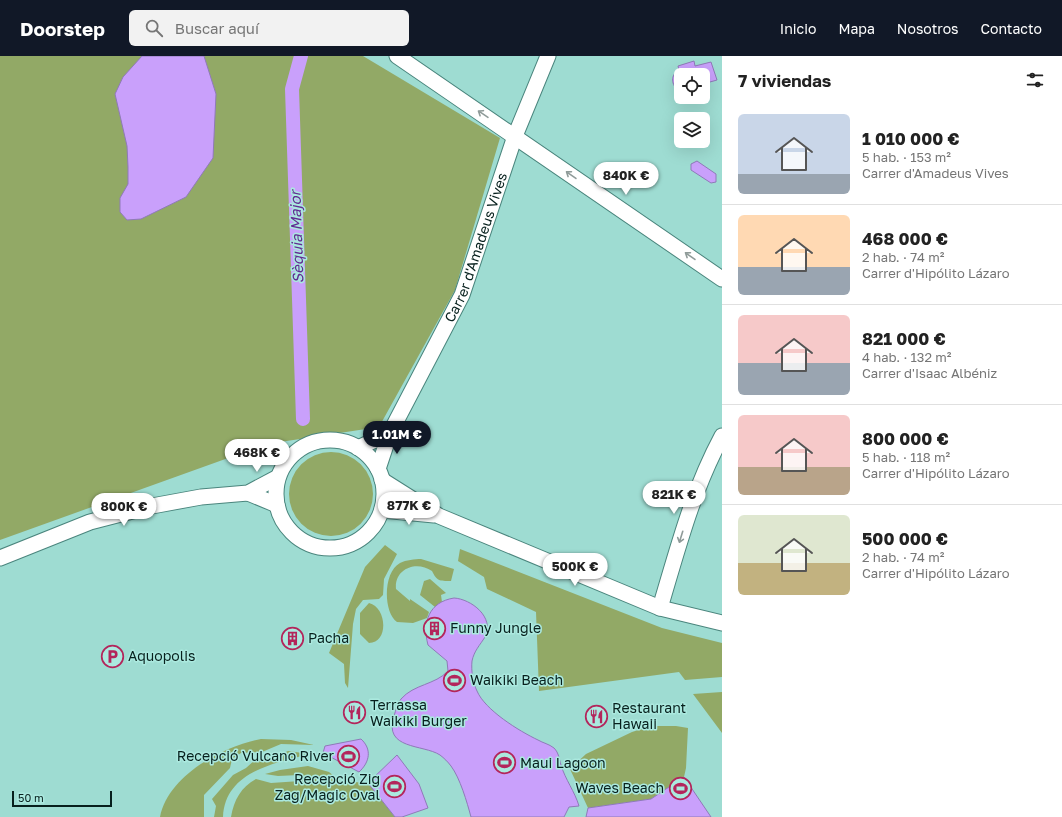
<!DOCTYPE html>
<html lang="es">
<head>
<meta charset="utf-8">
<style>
	body { margin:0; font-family:"Golos Text",sans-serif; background:#f2f2f2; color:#222; height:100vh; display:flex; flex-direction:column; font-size:15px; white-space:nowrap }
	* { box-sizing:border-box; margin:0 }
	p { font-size:13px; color:#767676 }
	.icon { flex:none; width:22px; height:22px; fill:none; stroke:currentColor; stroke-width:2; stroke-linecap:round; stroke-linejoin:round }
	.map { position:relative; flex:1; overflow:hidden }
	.drawer { display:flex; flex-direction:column; background:#fff; width:340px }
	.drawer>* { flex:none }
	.controls { position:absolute; left:674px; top:12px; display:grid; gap:8px }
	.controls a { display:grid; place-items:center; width:36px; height:36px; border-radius:6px; background:#fff; box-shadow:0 4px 16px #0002; font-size:20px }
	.scale { position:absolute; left:12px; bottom:10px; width:100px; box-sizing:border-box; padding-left:4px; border:2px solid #07201d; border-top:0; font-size:11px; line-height:14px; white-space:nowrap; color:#07201d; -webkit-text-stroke:3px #abe9df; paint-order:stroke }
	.price { position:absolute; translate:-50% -34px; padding:0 9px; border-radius:14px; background:#fff; color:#222; font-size:13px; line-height:26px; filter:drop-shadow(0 1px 2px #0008) }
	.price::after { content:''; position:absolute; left:50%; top:24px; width:12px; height:9px; margin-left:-6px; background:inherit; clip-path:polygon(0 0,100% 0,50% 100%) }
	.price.selected { background:#111827; color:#fff }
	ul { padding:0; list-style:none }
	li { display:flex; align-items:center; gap:12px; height:100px; padding:0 16px }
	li+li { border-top:1px solid #e0e0e0 }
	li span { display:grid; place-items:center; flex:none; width:112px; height:80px; border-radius:6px; color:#555 }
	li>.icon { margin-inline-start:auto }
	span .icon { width:48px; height:48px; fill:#fffc; stroke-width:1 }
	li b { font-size:17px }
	h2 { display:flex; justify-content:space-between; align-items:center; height:48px; padding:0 16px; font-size:17px }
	header { display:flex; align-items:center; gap:24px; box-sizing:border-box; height:56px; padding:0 20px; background:#111827; color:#fff }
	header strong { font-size:19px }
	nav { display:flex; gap:22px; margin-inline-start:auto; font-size:14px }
	.search { width:280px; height:36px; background:#f2f2f2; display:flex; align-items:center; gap:10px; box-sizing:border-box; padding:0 14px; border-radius:6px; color:#767676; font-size:15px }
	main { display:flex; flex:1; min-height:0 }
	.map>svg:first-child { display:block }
	.green { fill:#92a966 }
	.water { fill:#c9a0fb; stroke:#8f7ab8 }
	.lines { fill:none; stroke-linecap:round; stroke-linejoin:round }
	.canal { stroke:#c9a0fb; stroke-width:14 }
	.minor-casing { stroke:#4a857d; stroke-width:17 }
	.minor { stroke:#fff; stroke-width:15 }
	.oneway { stroke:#8f9b99 }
	.labels { text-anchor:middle; stroke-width:3; stroke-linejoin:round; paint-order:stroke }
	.street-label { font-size:14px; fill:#07201d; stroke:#abe9df }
	.poi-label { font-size:14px; fill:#07201d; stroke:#abe9df; text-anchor:start }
	.water-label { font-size:15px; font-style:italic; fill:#622b93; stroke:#abe9df }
</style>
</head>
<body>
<header>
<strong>Doorstep</strong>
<div class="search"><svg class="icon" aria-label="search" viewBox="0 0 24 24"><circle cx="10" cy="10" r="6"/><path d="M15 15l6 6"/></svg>Buscar aquí</div>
<nav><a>Inicio</a><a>Mapa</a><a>Nosotros</a><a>Contacto</a></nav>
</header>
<main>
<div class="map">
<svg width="722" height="761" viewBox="0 0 722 761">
	<rect width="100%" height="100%" fill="#9edcd2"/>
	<path class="green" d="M0 0H363L500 82 455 234 379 371 267 388 0 484Z
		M289 438a42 42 0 1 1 84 0a42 42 0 1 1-84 0Z
		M385 489 397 498 384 523 383 539 379 543 363 544 356 553 353 568 348 632 345 627 344 608 329 597 365 511Z
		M460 493 662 572 722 587V621L685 624 679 616 539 635 536 556 487 533 484 521 458 505Z
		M421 503 454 513 451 525C439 525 437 525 432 515 416 504 394 513 396 533L410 545V543L429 556 427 562 413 567 397 566C383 556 383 516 400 507 406 504 415 503 421 503Z
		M430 523 446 537 441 539 442 546 435 551 420 539 424 525Z
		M369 547C387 551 389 587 369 587L360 578V557Z
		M722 636V677L693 638Z
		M651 670H676L688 672 686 712 684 721 651 743 588 752 570 713 586 698 632 676Z
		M261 683 291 684 314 689 281 688 262 696 241 697 232 703 230 712 204 739V761H160C168 719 224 690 261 683Z
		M288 695 310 698C274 707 225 716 223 761H214L216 750 212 743 233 719 246 712 256 703 274 701Z
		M308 710 329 716 340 725 368 727 395 761H231C234 744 241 731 256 723L271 727 300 725 299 719 278 720 265 718 280 714Z"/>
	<path class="water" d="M142 0H204L216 38 213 102 186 141 141 163 127 164 120 156V142L128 128V111L127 90 115 38 123 21Z
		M694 5 695 10 711 6 717 24 703 28V19H681V35H679C671 29 670 19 679 14L678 10Z
		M697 105 716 118V126L711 127 691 114V108Z
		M454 542C471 543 495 561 485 581 480 589 474 595 472 605 471 615 473 627 477 635 485 654 519 675 538 684 543 687 549 688 554 692 559 697 559 703 561 709 565 723 575 736 579 750L569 751 564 761H471C467 746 460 722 451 710 448 706 444 702 440 699 423 688 383 694 394 660 396 654 397 648 401 643 414 628 435 629 448 615L447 605 428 589C422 566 429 546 454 542Z
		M361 683C372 693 370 706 359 716L323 697 325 690Z
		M397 699 419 728 428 752 402 761H395L368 727Z
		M684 721 711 761H586L588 752 651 743Z"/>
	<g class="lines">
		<path class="canal" d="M301 0 292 33 303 363"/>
		<defs>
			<g id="minor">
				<path d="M397 0 722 223"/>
				<circle cx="330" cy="438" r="54"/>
				<path d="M358 392 390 377"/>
				<path id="s1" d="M378 413 390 377 462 239 515 80 548 0"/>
				<path d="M382 424 439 460 660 552 722 567"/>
				<path d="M248 437 277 449"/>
				<path d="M382 454 434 459"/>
				<path d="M0 502 90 466 152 450 201 441 248 437 278 421"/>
				<path d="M660 552C678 492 692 436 722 380"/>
			</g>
		</defs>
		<use href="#minor" class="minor-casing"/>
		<use href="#minor" class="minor"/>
	</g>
	<defs><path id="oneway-shaft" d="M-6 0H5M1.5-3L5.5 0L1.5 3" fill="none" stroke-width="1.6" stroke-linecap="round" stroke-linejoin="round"/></defs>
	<g class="oneway">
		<use href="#oneway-shaft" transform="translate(483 58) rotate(-146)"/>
		<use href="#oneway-shaft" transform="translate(571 119) rotate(-145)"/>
		<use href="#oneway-shaft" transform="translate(690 200) rotate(-145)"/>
		<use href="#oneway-shaft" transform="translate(681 481) rotate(107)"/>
	</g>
	<defs>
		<symbol id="building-ring" viewBox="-11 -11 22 22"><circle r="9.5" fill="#abe9df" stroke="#b3255b" stroke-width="1.5"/><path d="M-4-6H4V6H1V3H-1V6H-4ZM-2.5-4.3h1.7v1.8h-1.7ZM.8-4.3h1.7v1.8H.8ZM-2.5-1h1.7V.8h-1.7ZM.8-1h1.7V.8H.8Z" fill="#b3255b"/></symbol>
		<symbol id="parking-ring" viewBox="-11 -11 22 22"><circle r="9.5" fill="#abe9df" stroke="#b3255b" stroke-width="1.5"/><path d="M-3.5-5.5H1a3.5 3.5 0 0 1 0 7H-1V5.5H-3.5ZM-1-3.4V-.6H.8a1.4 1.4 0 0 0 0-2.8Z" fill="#b3255b"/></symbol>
		<symbol id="stadium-ring" viewBox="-11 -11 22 22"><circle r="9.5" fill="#abe9df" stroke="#b3255b" stroke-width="1.5"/><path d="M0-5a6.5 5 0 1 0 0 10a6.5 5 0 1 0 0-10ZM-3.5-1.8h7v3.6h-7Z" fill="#b3255b"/></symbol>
		<symbol id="restaurant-ring" viewBox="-11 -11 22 22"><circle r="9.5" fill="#abe9df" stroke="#b3255b" stroke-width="1.5"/><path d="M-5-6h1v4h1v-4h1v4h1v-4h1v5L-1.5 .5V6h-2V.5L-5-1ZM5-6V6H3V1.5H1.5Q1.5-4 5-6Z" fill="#b3255b"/></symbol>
	</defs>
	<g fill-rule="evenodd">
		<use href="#building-ring" x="422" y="560" width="25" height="25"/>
		<use href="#building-ring" x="280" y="570" width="25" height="25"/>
		<use href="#parking-ring" x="100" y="588" width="25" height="25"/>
		<use href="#stadium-ring" x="442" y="612" width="25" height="25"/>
		<use href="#restaurant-ring" x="342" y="644" width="25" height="25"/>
		<use href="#restaurant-ring" x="584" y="648" width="25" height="25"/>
		<use href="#stadium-ring" x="336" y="688" width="25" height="25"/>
		<use href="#stadium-ring" x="492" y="694" width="25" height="25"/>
		<use href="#stadium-ring" x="382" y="718" width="25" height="25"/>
		<use href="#stadium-ring" x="668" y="720" width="25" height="25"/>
	</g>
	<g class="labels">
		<g class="street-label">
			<text dy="5" stroke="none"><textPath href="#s1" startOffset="243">Carrer d'Amadeus Vives</textPath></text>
		</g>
		<g class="poi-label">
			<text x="450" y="577">Funny Jungle</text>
			<text x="308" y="587">Pacha</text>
			<text x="128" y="605">Aquopolis</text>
			<text x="470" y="629">Waikiki Beach</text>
			<text x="370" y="654">Terrassa<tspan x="370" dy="16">Waikiki Burger</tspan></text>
			<text x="612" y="657">Restaurant<tspan x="612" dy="16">Hawaii</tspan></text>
			<text x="334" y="705" text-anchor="end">Recepció Vulcano River</text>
			<text x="520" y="712">Maui Lagoon</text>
			<text x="380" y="728" text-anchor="end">Recepció Zig<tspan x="380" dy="16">Zag/Magic Oval</tspan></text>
			<text x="664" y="737" text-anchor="end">Waves Beach</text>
		</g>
		<g class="water-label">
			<text transform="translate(297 181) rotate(-92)" y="5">Sèquia Major</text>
		</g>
	</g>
</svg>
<div class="controls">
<a><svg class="icon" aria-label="locate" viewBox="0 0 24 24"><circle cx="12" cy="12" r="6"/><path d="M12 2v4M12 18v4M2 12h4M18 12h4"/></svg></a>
<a><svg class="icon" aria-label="layers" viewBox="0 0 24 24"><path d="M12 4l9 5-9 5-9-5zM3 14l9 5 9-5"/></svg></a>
</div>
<div class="scale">50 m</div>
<b class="price" style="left:626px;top:140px">840K €</b>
<b class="price selected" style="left:397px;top:399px">1.01M €</b>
<b class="price" style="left:257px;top:417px">468K €</b>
<b class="price" style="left:674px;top:459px">821K €</b>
<b class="price" style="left:409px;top:470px">877K €</b>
<b class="price" style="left:124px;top:471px">800K €</b>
<b class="price" style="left:575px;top:531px">500K €</b>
</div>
<section class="drawer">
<h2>7 viviendas<svg class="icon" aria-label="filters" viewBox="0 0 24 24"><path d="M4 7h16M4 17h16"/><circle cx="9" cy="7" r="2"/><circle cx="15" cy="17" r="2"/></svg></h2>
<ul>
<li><span style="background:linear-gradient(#c9d6e8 75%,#9aa5b1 0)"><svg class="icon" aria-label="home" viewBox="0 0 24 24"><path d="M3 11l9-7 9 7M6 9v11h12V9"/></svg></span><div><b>1 010 000 €</b><p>5 hab. · 153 m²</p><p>Carrer d'Amadeus Vives</p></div></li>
<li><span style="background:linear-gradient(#ffd9b3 65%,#9aa5b1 0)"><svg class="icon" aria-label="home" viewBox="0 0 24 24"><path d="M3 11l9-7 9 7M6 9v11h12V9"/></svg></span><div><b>468 000 €</b><p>2 hab. · 74 m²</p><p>Carrer d'Hipólito Lázaro</p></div></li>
<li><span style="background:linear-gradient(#f6c9c9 60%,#9aa5b1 0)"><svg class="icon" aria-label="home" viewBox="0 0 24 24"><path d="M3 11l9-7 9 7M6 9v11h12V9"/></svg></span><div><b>821 000 €</b><p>4 hab. · 132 m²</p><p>Carrer d'Isaac Albéniz</p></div></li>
<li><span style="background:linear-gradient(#f6c9c9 65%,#b9a48a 0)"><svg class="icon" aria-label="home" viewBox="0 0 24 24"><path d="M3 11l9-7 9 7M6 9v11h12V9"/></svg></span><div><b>800 000 €</b><p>5 hab. · 118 m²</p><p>Carrer d'Hipólito Lázaro</p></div></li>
<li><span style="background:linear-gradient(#dfe7d0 60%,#c2b280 0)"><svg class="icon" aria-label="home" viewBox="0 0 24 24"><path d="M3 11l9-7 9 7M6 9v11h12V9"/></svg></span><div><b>500 000 €</b><p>2 hab. · 74 m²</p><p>Carrer d'Hipólito Lázaro</p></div></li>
</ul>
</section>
</main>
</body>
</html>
